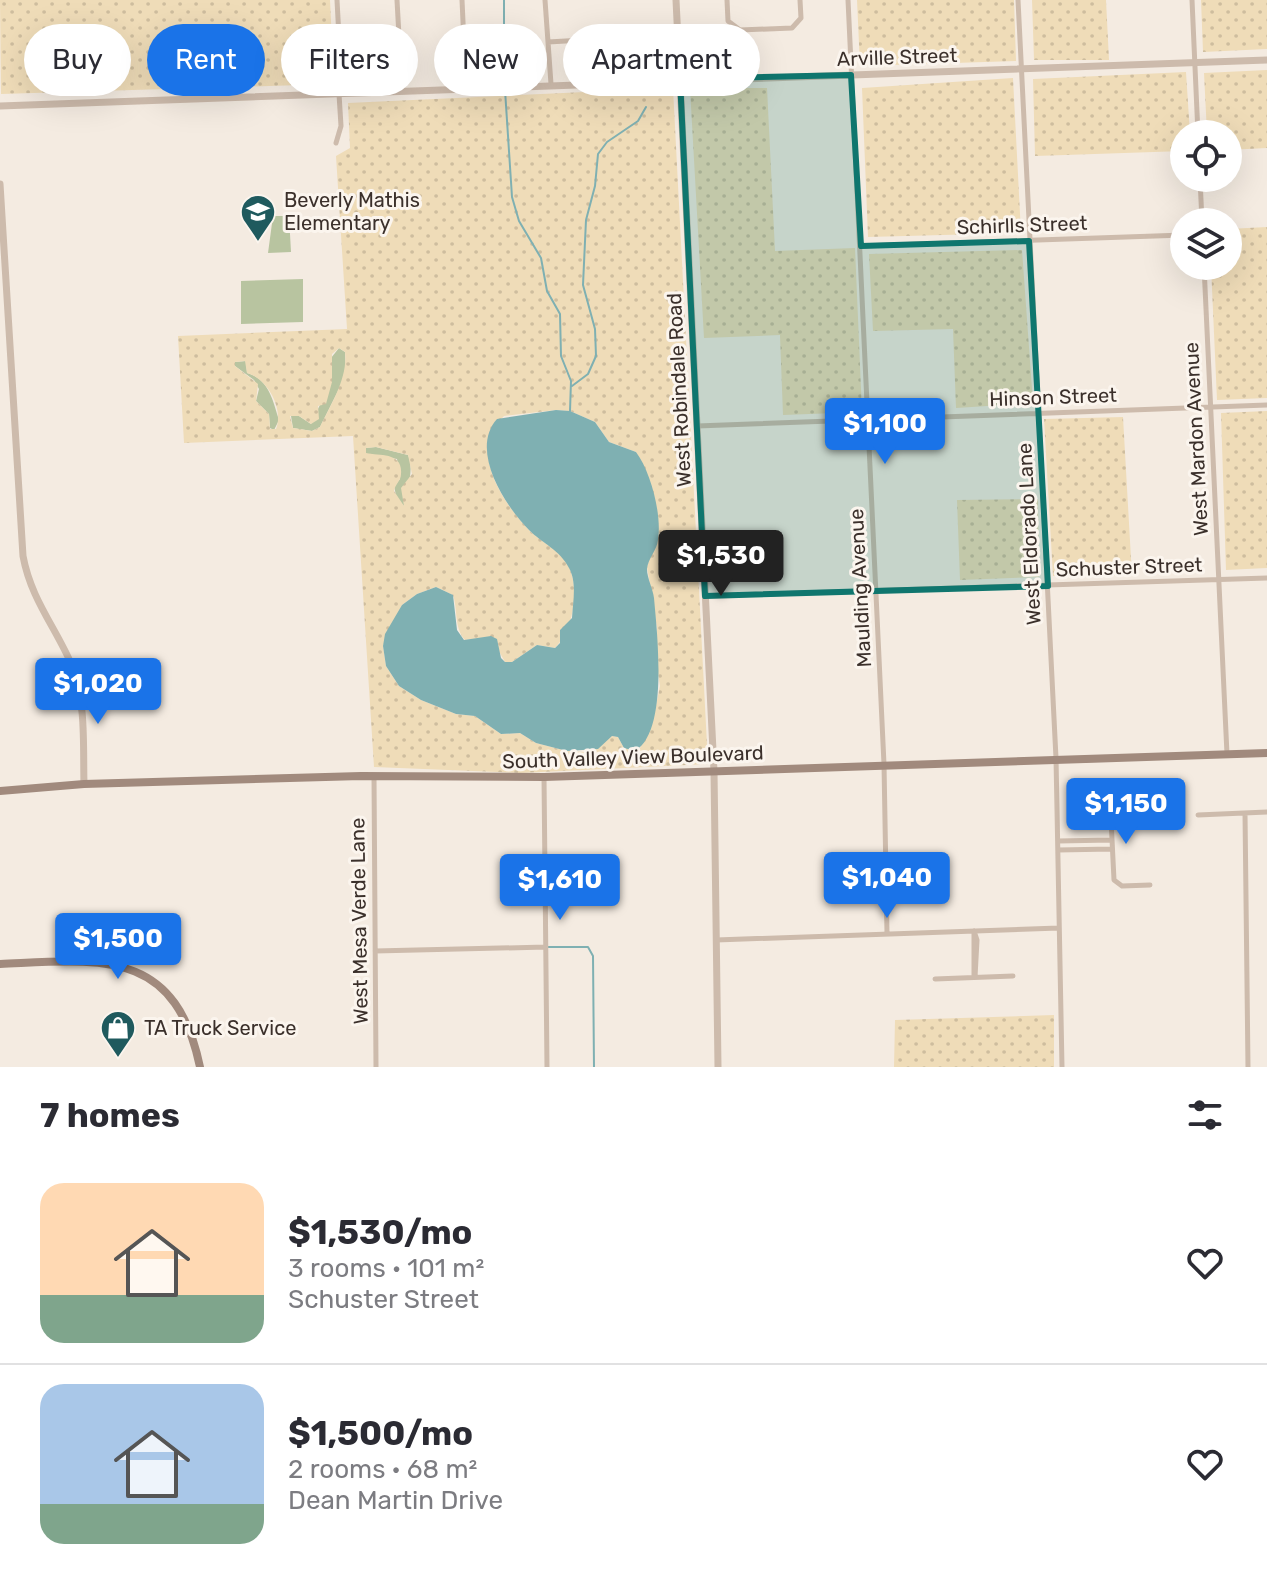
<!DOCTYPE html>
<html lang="en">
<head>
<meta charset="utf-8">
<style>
	body { margin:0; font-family:Rubik,sans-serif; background:#f2f2f3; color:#2b2b33; height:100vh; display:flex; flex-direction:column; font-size:30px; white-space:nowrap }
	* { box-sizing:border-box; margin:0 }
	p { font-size:26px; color:#7c7c81 }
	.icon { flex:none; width:44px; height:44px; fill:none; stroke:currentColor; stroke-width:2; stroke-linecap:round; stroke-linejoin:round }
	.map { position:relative; height:1067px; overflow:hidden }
	.side { display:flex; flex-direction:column; background:#fff; flex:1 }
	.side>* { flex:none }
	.hud { position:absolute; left:24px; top:24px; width:800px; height:72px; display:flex; gap:16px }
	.controls { position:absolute; left:1170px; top:120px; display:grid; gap:16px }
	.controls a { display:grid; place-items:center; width:72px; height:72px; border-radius:50%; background:#fff; box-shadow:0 8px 32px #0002; font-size:40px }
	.price { position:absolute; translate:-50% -68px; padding:0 18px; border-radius:8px; background:#1a73e8; color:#fff; font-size:26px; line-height:52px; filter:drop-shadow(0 2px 4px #0008) }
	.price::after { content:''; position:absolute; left:50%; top:48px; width:24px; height:18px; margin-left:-12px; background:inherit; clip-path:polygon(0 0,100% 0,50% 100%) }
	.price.active { background:#222; color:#fff }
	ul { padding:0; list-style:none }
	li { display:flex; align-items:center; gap:24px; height:200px; padding:0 40px }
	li+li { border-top:2px solid #e1e1e2 }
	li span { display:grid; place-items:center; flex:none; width:224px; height:160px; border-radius:24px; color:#555 }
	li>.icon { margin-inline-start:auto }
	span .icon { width:96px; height:96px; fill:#fffc; stroke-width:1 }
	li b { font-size:34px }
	h2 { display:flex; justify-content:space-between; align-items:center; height:96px; padding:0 40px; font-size:34px }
	.tag { padding:0 28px; border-radius:36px; background:#fff; box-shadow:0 8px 32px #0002; font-size:28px; line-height:72px }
	.tag.active { background:#1a73e8; color:#fff }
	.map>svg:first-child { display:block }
	.green { fill:#b8c4a0 }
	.sand { fill:url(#sand-dots); fill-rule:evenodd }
	.water { fill:#7fb0b2 }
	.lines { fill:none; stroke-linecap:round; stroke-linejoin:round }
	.stream { stroke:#7fb0b2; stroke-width:2 }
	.minor { stroke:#cdbbac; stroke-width:5 }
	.tertiary { stroke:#cdbbac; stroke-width:7 }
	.secondary { stroke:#a18a7d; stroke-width:8 }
	.marked { fill:#0f766e; fill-opacity:0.2; stroke:#0f766e; stroke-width:6; stroke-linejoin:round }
	.labels { text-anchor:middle; stroke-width:6; stroke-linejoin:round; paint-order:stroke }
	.street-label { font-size:20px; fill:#3b302b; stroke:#fbf5ee }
	.poi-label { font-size:20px; fill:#3b302b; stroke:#fbf5ee; text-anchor:start }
</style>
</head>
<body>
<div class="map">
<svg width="1267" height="1067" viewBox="0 0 1267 1067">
	<defs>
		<pattern id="sand-dots" width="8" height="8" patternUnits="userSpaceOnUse" patternTransform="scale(2)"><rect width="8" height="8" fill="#efdcb8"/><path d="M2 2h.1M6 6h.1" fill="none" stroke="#cebd9e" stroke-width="1.8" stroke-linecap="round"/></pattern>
	</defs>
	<rect width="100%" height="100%" fill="#f4ebe1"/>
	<path class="green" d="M273 216H289L291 252 268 253Z
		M303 279V322L241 324V281Z
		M339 348 345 352 346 375 320 427 312 431 293 428 291 416H299L311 424C322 399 332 387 331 358Z
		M246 361 247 373C269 379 273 401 279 420L274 430 270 428 269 414 256 401 259 389 254 380 235 366V362Z
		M376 447 408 455C415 471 406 489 404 506L397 500 394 486 400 479 397 459 366 454 365 448Z"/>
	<path class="sand" d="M0 0H330L334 84 1 94Z
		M857 0H1014L1016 61 860 66Z
		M1032 0H1106L1109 60H1034Z
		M1201 0H1267V49L1203 52Z
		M1267 70V148L1228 150V134H1207L1204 73Z
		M1186 72 1190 134H1184V151L1035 156 1033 79Z
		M1013 78 1021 233 868 237 862 88Z
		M673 88 708 764 520 773 374 767 353 436 184 443 178 336 347 329 336 156 350 148 348 103ZM339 348 345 352C348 378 331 404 320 427L312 431 293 428 290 416H299L311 424 319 419 318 406 326 404 332 382V354ZM245 361 247 373C268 379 284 409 276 429H270L269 414 256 401 258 384 235 366V362ZM556 410 570 411 595 422 609 442 636 452 654 496 658 530 647 567 657 628 655 655 660 686 653 720 640 748H624L618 737 612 736 585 752 567 751 536 743 520 733 501 734 475 716 456 714 421 700 399 686 386 666 383 646 402 605 417 594 436 587 453 595C458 610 454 628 465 640L491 637 505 662H512L537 645 555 648C575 627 583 580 562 556 552 546 537 539 528 529 500 498 469 452 504 416ZM376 447 408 455 412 474 401 488 404 506 394 491C395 484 401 481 401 474 403 452 380 456 366 453V448Z
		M690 88H767L775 251 855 248 862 412 783 415 780 335 704 338Z
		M1267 227V398L1217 400 1211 266H1228V229Z
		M1022 250 1033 403 956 408 953 329 873 331 869 254Z
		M1267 411V568L1226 570 1221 413Z
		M1123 417 1132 576H1053L1044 419Z
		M1038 499 1039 577 960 580 957 500Z
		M1054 1015V1067H894L895 1020Z"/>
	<path class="water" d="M556 410 570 411 595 422 609 442 636 452C651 472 662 515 658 540 657 550 648 558 647 569 647 578 653 589 654 598 657 632 669 731 635 751L624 748 618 737 612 736 598 749 567 751 536 743 520 733 501 734 475 716 456 714 421 700 399 686 386 666 383 646 385 634 402 605 417 594 436 587 453 595 457 630 464 640 491 636 497 639 501 658 505 662H512L537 645 555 648 560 643V630L572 618C573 602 577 582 569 568 560 550 542 543 529 530 505 506 469 450 497 419Z"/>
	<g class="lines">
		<path class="stream" d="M504 0V74
			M505 90 512 197 519 221 541 258 547 291 560 314 561 356 571 381 570 411
			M572 386 588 374 596 356 595 329 583 285 586 220 595 186 598 154 607 142 638 121 646 107
			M547 947H588L593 956 594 1067"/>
		<path class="minor" d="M337 0 342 93
			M397 0 402 90
			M462 0 466 87
			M545 0 551 84
			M727 0 728 21 740 30 792 28 801 18 800 0
			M848 0 884 764 887 934
			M1018 0 1056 758 1062 1067
			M1192 0 1198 134
			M339 36 361 34
			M548 42 654 36
			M336 143 341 126 339 94
			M1200 178 1202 222
			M860 246 1184 235
			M1204 266 1227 754
			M697 426 1267 405
			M705 596 1267 578
			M374 776 376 1067
			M544 777 547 1067
			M1150 806 1116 809 1111 819 1114 880 1122 886 1150 885
			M1245 813 1248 1067
			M1198 815 1267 812
			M1058 841 1112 840
			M1058 850 1112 849
			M974 931 977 940 975 977
			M974 931V977
			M716 940 1059 928
			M375 951 546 947
			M935 979 1013 976"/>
		<path class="tertiary" d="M676 0 714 771 718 1067
			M0 106 1267 60
			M0 184 23 556C31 600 57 629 73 668 86 705 83 746 84 784"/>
		<path class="secondary" d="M0 791 84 784 361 776 544 777 1267 753
			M0 964C99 960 175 947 200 1067"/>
	</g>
	<path class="marked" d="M851 75 861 246 1029 241 1048 586 705 596 680 79Z"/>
	<defs>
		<symbol id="school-pin" viewBox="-11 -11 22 30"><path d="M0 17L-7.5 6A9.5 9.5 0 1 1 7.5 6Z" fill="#1f5a5e" stroke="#fbf5ee"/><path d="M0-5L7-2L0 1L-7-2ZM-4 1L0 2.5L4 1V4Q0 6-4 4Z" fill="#fff"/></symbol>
		<symbol id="shop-pin" viewBox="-11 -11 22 30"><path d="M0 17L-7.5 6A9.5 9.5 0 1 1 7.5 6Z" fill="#1f5a5e" stroke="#fbf5ee"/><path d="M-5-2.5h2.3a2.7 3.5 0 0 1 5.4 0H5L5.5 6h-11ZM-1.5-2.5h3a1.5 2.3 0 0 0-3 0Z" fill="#fff"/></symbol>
	</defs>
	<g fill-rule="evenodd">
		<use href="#school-pin" x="238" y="192" width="40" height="54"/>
		<use href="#shop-pin" x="98" y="1008" width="40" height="54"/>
	</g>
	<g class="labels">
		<g class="street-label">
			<text transform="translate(897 57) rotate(-2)" y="7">Arville Street</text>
			<text transform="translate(1022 225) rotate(-2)" y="7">Schirlls Street</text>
			<text transform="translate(679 390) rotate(-93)" y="7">West Robindale Road</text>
			<text transform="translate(1053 397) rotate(-2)" y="7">Hinson Street</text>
			<text transform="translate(1196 439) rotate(-93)" y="7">West Mardon Avenue</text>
			<text transform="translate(1029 534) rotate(-93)" y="7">West Eldorado Lane</text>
			<text transform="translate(1129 567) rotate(-2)" y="7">Schuster Street</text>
			<text transform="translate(860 588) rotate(-93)" y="7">Maulding Avenue</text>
			<text transform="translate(633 757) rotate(-2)" y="7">South Valley View Boulevard</text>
			<text transform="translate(359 921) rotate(-91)" y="7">West Mesa Verde Lane</text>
		</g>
		<g class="poi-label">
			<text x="284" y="207">Beverly Mathis<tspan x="284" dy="23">Elementary</tspan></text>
			<text x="144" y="1035">TA Truck Service</text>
		</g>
	</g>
</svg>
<div class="controls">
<a><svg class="icon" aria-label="locate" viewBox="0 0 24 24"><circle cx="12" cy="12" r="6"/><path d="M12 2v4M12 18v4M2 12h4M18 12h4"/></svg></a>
<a><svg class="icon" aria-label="layers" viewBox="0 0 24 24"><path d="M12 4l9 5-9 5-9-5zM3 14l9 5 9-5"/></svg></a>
</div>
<b class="price" style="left:885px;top:466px">$1,100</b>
<b class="price active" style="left:721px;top:598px">$1,530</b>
<b class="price" style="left:98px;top:726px">$1,020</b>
<b class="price" style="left:1126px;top:846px">$1,150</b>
<b class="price" style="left:887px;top:920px">$1,040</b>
<b class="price" style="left:560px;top:922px">$1,610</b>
<b class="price" style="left:118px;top:981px">$1,500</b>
<div class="hud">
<a class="tag">Buy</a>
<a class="tag active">Rent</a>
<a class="tag">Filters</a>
<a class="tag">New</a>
<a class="tag">Apartment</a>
</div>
</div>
<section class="side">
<h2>7 homes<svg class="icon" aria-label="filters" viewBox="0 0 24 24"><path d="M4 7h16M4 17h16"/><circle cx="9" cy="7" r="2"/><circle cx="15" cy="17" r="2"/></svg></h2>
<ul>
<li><span style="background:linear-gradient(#ffd9b3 70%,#7fa58c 0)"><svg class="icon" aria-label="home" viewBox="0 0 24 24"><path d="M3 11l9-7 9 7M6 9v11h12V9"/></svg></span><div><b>$1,530/mo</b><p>3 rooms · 101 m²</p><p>Schuster Street</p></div><svg class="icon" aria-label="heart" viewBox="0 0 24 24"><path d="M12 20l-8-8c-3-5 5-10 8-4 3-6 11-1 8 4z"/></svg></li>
<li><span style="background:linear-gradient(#a9c7e8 75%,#7fa58c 0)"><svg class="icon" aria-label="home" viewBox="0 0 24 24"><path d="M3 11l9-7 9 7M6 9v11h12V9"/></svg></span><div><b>$1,500/mo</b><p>2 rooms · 68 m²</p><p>Dean Martin Drive</p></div><svg class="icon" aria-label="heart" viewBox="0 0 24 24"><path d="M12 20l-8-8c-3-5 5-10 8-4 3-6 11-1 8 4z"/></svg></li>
</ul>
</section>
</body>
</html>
